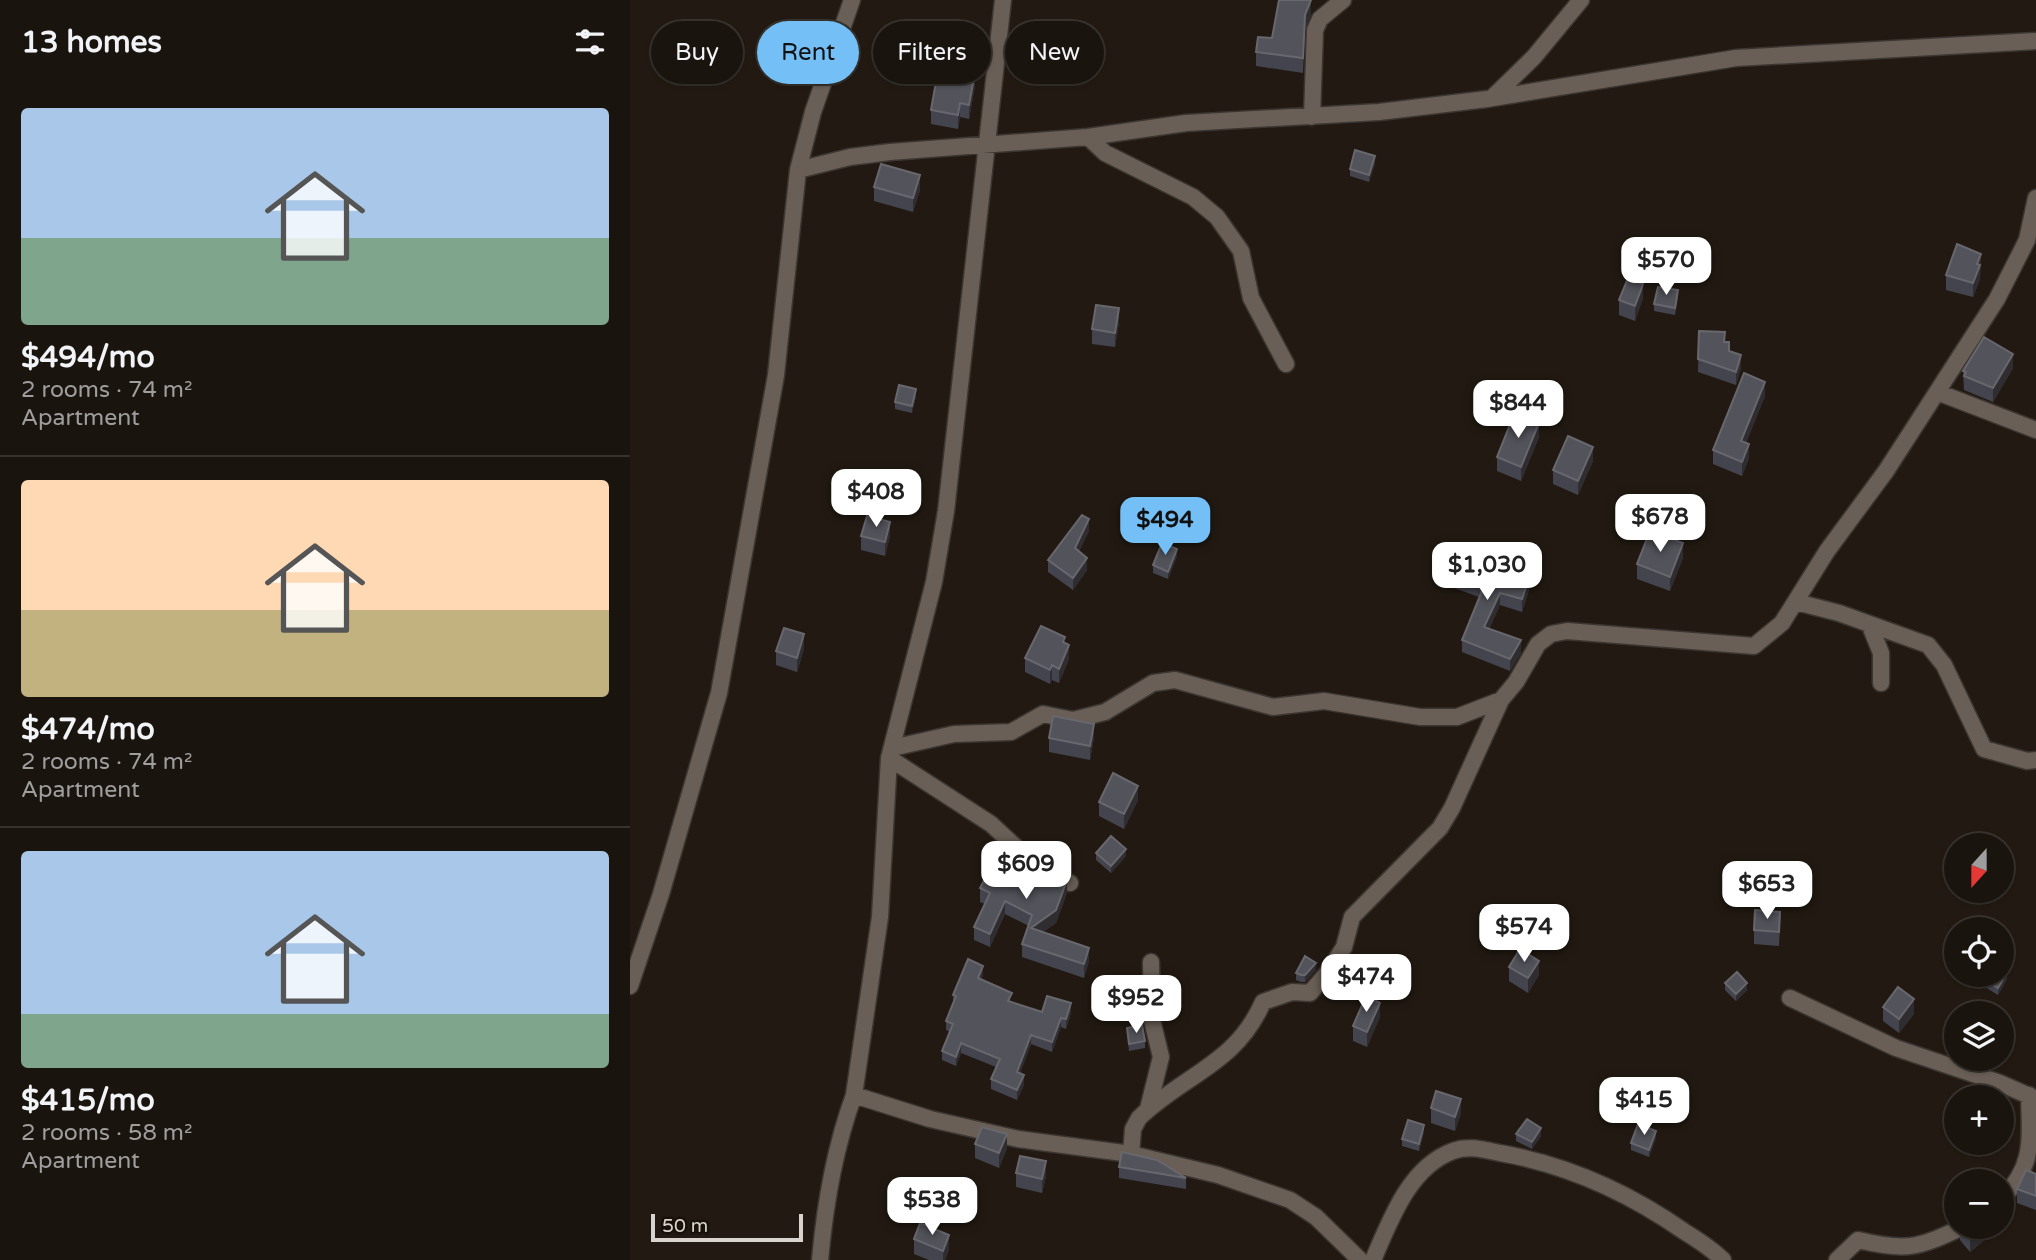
<!DOCTYPE html>
<html lang="en">
<head>
<meta charset="utf-8">
<style>
	body { margin:0; font-family:"Varela Round",sans-serif; background:#27211c; color:#f1f3f6; height:100vh; display:flex; flex-direction:column; font-size:26px; white-space:nowrap }
	* { box-sizing:border-box; margin:0 }
	p { font-size:23px; color:#9f9e9e }
	.icon { flex:none; width:38px; height:38px; fill:none; stroke:currentColor; stroke-width:2; stroke-linecap:round; stroke-linejoin:round }
	.map { position:relative; flex:1; overflow:hidden }
	.drawer { display:flex; flex-direction:column; background:#1a140e; width:630px }
	.drawer>* { flex:none }
	.banner { position:absolute; left:21px; top:21px; width:665px; height:63px; display:flex; gap:14px }
	.needle { width:46px; rotate:201deg }
	.tools { position:absolute; left:1314px; top:833px; display:grid; gap:14px }
	.tools a { display:grid; place-items:center; width:70px; height:70px; border-radius:50%; background:#1a140e; box-shadow:0 2px 5px #0004,0 0 0 2px #38332e; font-size:35px }
	.scale { position:absolute; left:21px; bottom:18px; width:152px; box-sizing:border-box; padding-left:7px; border:4px solid #d8d3cd; border-top:0; font-size:19px; line-height:24px; white-space:nowrap; color:#d8d3cd; -webkit-text-stroke:5px #181109; paint-order:stroke }
	.price { position:absolute; translate:-50% -60px; padding:0 16px; border-radius:14px; background:#fff; color:#222; font-size:23px; line-height:46px; filter:drop-shadow(0 2px 4px #0008) }
	.price::after { content:''; position:absolute; left:50%; top:42px; width:21px; height:16px; margin-left:-10px; background:inherit; clip-path:polygon(0 0,100% 0,50% 100%) }
	.price.current { background:#74c0f6; color:#111 }
	ul { padding:0; list-style:none }
	li { display:grid; align-content:center; gap:14px; height:371px; padding:0 21px }
	li+li { border-top:2px solid #38332e }
	li span { display:grid; place-items:center; height:217px; border-radius:7px; color:#555 }
	li>.icon { margin-inline-start:auto }
	span .icon { width:126px; height:126px; fill:#fffc; stroke-width:1 }
	li b { font-size:30px }
	h2 { display:flex; justify-content:space-between; align-items:center; height:84px; padding:0 21px; font-size:30px }
	.pill { padding:0 24px; border-radius:32px; background:#1a140e; box-shadow:0 2px 5px #0004,0 0 0 2px #38332e; font-size:24px; line-height:63px }
	.pill.current { background:#74c0f6; color:#111 }
	main { display:flex; flex:1; min-height:0 }
	.map>svg:first-child { display:block }
	.lines { fill:none; stroke-linecap:round; stroke-linejoin:round }
	.street-casing { stroke:#3c3632; stroke-width:19 }
	.street { stroke:#695f56; stroke-width:16 }
	.wall { fill:#43444e }
	.shaded-wall { fill:#2f2d30 }
	.building { fill:#53535b; stroke:#68676d; stroke-width:2 }
</style>
</head>
<body>
<main>
<section class="drawer">
<h2>13 homes<svg class="icon" aria-label="filters" viewBox="0 0 24 24"><path d="M4 7h16M4 17h16"/><circle cx="9" cy="7" r="2"/><circle cx="15" cy="17" r="2"/></svg></h2>
<ul>
<li><span style="background:linear-gradient(#a9c7e8 60%,#7fa58c 0)"><svg class="icon" aria-label="home" viewBox="0 0 24 24"><path d="M3 11l9-7 9 7M6 9v11h12V9"/></svg></span><div><b>$494/mo</b><p>2 rooms · 74 m²</p><p>Apartment</p></div></li>
<li><span style="background:linear-gradient(#ffd9b3 60%,#c2b280 0)"><svg class="icon" aria-label="home" viewBox="0 0 24 24"><path d="M3 11l9-7 9 7M6 9v11h12V9"/></svg></span><div><b>$474/mo</b><p>2 rooms · 74 m²</p><p>Apartment</p></div></li>
<li><span style="background:linear-gradient(#a9c7e8 75%,#7fa58c 0)"><svg class="icon" aria-label="home" viewBox="0 0 24 24"><path d="M3 11l9-7 9 7M6 9v11h12V9"/></svg></span><div><b>$415/mo</b><p>2 rooms · 58 m²</p><p>Apartment</p></div></li>
</ul>
</section>
<div class="map">
<svg width="1406" height="1260" viewBox="0 0 1406 1260">
	<rect width="100%" height="100%" fill="#221a12"/>
	<g class="lines">
		<defs>
			<path id="street" d="M863 97 904 57 951 0
				M682 117 685 30 690 19 713 0
				M458 137 475 153 563 197 587 217 611 251 621 298 656 364
				M168 170 220 157 260 152 458 137 556 123 749 112 857 99 1106 58 1406 41
				M1307 392 1406 430
				M1166 602 1209 613 1298 645 1314 665 1354 749 1397 761 1406 760
				M1240 626 1251 653V683
				M262 748 324 734 381 732 413 714 443 720 475 712 523 683 545 680 643 707 694 701 790 717H827L871 700
				M259 758 361 824 404 864 440 883
				M0 986 31 894 89 693 146 375 168 170 183 112 222 0
				M1160 998 1266 1048 1370 1083 1406 1099
				M224 1095 300 1119 388 1139 501 1154 588 1175 660 1200 686 1217 730 1260
				M518 1109 531 1057 522 1020 521 962
				M501 1154 503 1129 509 1118C555 1074 606 1064 633 1002L662 992 680 993 699 971 714 947 722 917 810 828 822 808 871 700 886 682 908 644 921 634 937 631 1124 646 1152 623 1197 551 1256 471 1367 299 1397 240 1406 198
				M1372 1198C1405 1166 1400 1138 1399 1095
				M190 1260C195 1204 205 1147 224 1095L250 917 259 758 304 582 316 511 373 0
				M743 1260C760 1221 779 1167 823 1151 838 1145 855 1150 870 1153 939 1165 998 1192 1055 1232 1068 1240 1082 1249 1093 1260
				M1207 1260 1228 1240C1274 1251 1289 1249 1332 1227"/>
		</defs>
		<use href="#street" class="street-casing"/>
		<use href="#street" class="street"/>
	</g>
	<path class="wall" d="M681 14 675 30 673 73 626 66V52L642 38Z
		M345 86 339 119 330 117 328 129 301 124V110Z
		M745 164 739 182 720 176V169Z
		M244 187 290 190 283 212 244 201Z
		M1351 254 1350 279 1343 297 1316 290V275Z
		M1048 297 1045 315 1024 311V304Z
		M1013 298 1005 321 989 315V300Z
		M489 323 485 347 462 344V329Z
		M1069 331 1095 342 1099 351 1111 368 1106 385 1068 372Z
		M1383 368 1363 402 1334 390 1333 371Z
		M286 396 282 413 265 409V402Z
		M1135 396 1116 443 1119 458 1112 476 1083 464V450Z
		M909 437 891 481 867 471V457Z
		M963 461 948 495 923 484V470Z
		M459 531 449 551 457 570 443 590 418 572V560Z
		M231 536H260L255 556 231 550Z
		M547 556 538 579 523 573V565Z
		M1053 558 1040 591 1007 579V564Z
		M805 569 899 590 892 612 870 605 859 629 891 653 880 671 832 652V640L849 597 805 581Z
		M435 643 439 659 429 683 422 680 420 684 395 672V658Z
		M174 649 167 672 146 665V651Z
		M419 738H464L460 760 419 752Z
		M508 800 494 829 469 816V802Z
		M466 853 496 856 481 873 466 860Z
		M350 888 437 893 426 923 413 932 459 961 454 978 392 957V944L399 926 375 914 360 947 344 940V927L355 904 350 902Z
		M1150 926 1149 946 1124 944V930Z
		M879 967 909 975 898 993 879 981Z
		M686 970 675 982H671L666 980V973Z
		M353 975 351 980 382 1002 412 1012 441 1013 436 1029 431 1027 422 1052 401 1044 390 1073 394 1085 387 1100 361 1089V1079L366 1067 331 1053 326 1066 312 1060V1051L320 1032 316 1030V1021L323 1002V995Z
		M1350 977 1377 979 1368 995 1350 984Z
		M1095 983 1117 990 1106 1001 1095 990Z
		M1253 1007 1284 1014 1269 1033 1253 1021Z
		M750 1017 737 1047 723 1041V1026Z
		M497 1028 515 1041V1048L499 1051Z
		M801 1108 831 1113 825 1131 801 1123Z
		M794 1132 789 1151 772 1146V1139Z
		M886 1134 911 1136 902 1149 886 1141Z
		M1026 1138 1019 1157 1001 1150V1143Z
		M1331 1143H1359L1355 1156 1331 1149Z
		M345 1144 377 1148 369 1168 345 1158Z
		M489 1167 556 1178V1189L489 1178Z
		M386 1173 416 1176 412 1193 386 1187Z
		M1406 1174V1210L1387 1203V1189Z
		M1330 1227H1358V1237L1340 1252 1330 1240Z
		M284 1239 319 1249 315 1260H299L284 1254Z"/>
	<path class="shaded-wall" d="M681 0V14L675 30 673 73 675 15Z
		M345 72V86L339 119V105Z
		M330 103V117L328 129V115Z
		M745 156V164L739 182V175Z
		M290 175V190L283 212V198Z
		M1351 254 1350 279 1343 297V283L1347 264Z
		M1013 284V298L1005 321V306Z
		M489 308V323L485 347V333Z
		M1383 354V368L1363 402V388Z
		M1111 355V368L1106 385V372Z
		M1135 382V396L1111 455V441Z
		M286 389V396L282 413V406Z
		M909 423V437L891 481V467Z
		M1119 444V458L1112 476V462Z
		M963 447V461L948 495V481Z
		M459 519V531L445 560V548Z
		M260 522V536L255 556V542Z
		M1053 543V558L1040 591V577Z
		M547 549V556L538 579V572Z
		M457 558V570L443 590V578Z
		M899 578V590L892 612V599Z
		M870 593V605L854 639V627Z
		M174 634V649L167 672V658Z
		M891 640V653L880 671V659Z
		M439 645V659L429 683V669Z
		M422 665V680L420 684V670Z
		M464 724V738L460 760V746Z
		M508 786V800L494 829V814Z
		M496 849V856L481 873V866Z
		M437 880V893L426 923 401 941V928Z
		M375 901V914L360 947V934Z
		M459 948V961L454 978V964Z
		M909 961V975L898 993V978Z
		M686 963V970L675 982V975Z
		M353 966V975L348 988V978Z
		M1377 972V979L1368 995V988Z
		M1117 983V990L1106 1001V994Z
		M1284 999V1014L1269 1033V1019Z
		M441 1003V1013L436 1029V1019Z
		M750 1003V1017L737 1047V1032Z
		M431 1018V1027L422 1052V1042Z
		M401 1035V1044L387 1082V1072Z
		M331 1043V1053L326 1066V1057Z
		M394 1075V1085L387 1100V1090Z
		M831 1099V1113L825 1131V1117Z
		M794 1125V1132L789 1151V1144Z
		M911 1128V1136L902 1149V1142Z
		M1026 1131V1138L1019 1157V1150Z
		M377 1134V1148L369 1168V1153Z
		M1357 1143H1359L1355 1156V1149Z
		M416 1161V1176L412 1193V1179Z
		M1353 1227H1358V1237L1340 1252V1237Z
		M319 1235V1249L315 1260H313V1251Z"/>
	<path class="building" d="M649 0H681L675 15 673 58 626 52 628 37 642 38Z
		M309 65 345 72 339 105 330 103 328 115 301 110Z
		M725 150 745 156 739 175 720 169Z
		M251 164 290 175 283 198 244 187Z
		M1327 244 1351 254 1347 264 1350 265 1343 283 1316 275Z
		M998 278 1013 284 1005 306 989 300Z
		M1028 287 1048 290 1045 308 1024 304Z
		M466 305 489 308 485 333 462 329Z
		M1069 331 1095 332 1094 342H1099V351L1111 355 1106 372 1068 359Z
		M1354 337 1383 354 1363 388 1334 376 1336 372 1333 371Z
		M1114 373 1135 382 1111 441 1119 444 1112 462 1083 450Z
		M269 385 286 389 282 406 265 402Z
		M885 412 909 423 891 467 867 457Z
		M938 436 963 447 948 481 923 470Z
		M452 515 459 519 445 548 457 558 443 578 418 560Z
		M237 516 260 522 255 542 231 536Z
		M1020 531 1053 543 1040 577 1007 564Z
		M532 543 547 549 538 572 523 565Z
		M810 553 870 574 872 569 899 578 892 599 870 593 854 627 891 640 880 659 832 640 854 586 805 569Z
		M411 626 435 637 433 642 439 645 429 669 422 665 420 670 395 658Z
		M154 628 174 634 167 658 146 651Z
		M423 716 464 724 460 746 419 738Z
		M483 773 508 786 494 814 469 802Z
		M481 836 496 849 481 866 466 853Z
		M374 842 417 876 419 871 437 880 426 910 401 928 459 948 454 964 392 944 402 915 375 901 360 934 344 927 360 893 350 888Z
		M1125 910 1150 912 1149 932 1124 930Z
		M890 949 909 961 898 978 879 967Z
		M675 956 686 963 675 975H671L666 973Z
		M338 959 353 966 348 978 382 993 378 1001 412 1012 417 996 441 1003 436 1019 431 1018 422 1042 401 1035 387 1072 394 1075 387 1090 361 1079 370 1059 331 1043 326 1057 312 1051 323 1024 316 1021 326 996 323 995Z
		M1372 969 1377 972 1368 988 1350 977 1352 975H1372Z
		M1107 972 1117 983 1106 994 1095 983Z
		M1268 987 1284 999 1269 1019 1253 1007Z
		M736 996 750 1003 737 1032 723 1026Z
		M512 1025 515 1041 499 1044 497 1028Z
		M806 1091 831 1099 825 1117 801 1108Z
		M897 1119 911 1128 902 1142 886 1134Z
		M778 1120 794 1125 789 1144 772 1139Z
		M1008 1124 1026 1131 1019 1150 1001 1143Z
		M352 1127 377 1134 369 1153 345 1144Z
		M1334 1143H1357L1355 1149Z
		M492 1152 527 1160 556 1178 489 1167Z
		M390 1156 416 1161 412 1179 386 1173Z
		M1396 1170 1406 1174V1196L1387 1189Z
		M290 1223 319 1235 313 1251 284 1239Z
		M1331 1227H1353L1340 1237Z"/>
</svg>
<div class="tools">
<a><svg class="needle" viewBox="-14 -14 28 28"><path d="M0-13l5 13h-10z" fill="#e53935"/><path d="M0 13l5-13h-10z" fill="#9f9e9e"/></svg></a>
<a><svg class="icon" aria-label="locate" viewBox="0 0 24 24"><circle cx="12" cy="12" r="6"/><path d="M12 2v4M12 18v4M2 12h4M18 12h4"/></svg></a>
<a><svg class="icon" aria-label="layers" viewBox="0 0 24 24"><path d="M12 4l9 5-9 5-9-5zM3 14l9 5 9-5"/></svg></a>
<a>+</a>
<a>−</a>
</div>
<div class="scale">50 m</div>
<b class="price" style="left:1036px;top:297px">$570</b>
<b class="price" style="left:888px;top:440px">$844</b>
<b class="price" style="left:246px;top:529px">$408</b>
<b class="price" style="left:1030px;top:554px">$678</b>
<b class="price current" style="left:535px;top:557px">$494</b>
<b class="price" style="left:857px;top:602px">$1,030</b>
<b class="price" style="left:396px;top:901px">$609</b>
<b class="price" style="left:1137px;top:921px">$653</b>
<b class="price" style="left:894px;top:964px">$574</b>
<b class="price" style="left:736px;top:1014px">$474</b>
<b class="price" style="left:506px;top:1035px">$952</b>
<b class="price" style="left:1014px;top:1137px">$415</b>
<b class="price" style="left:302px;top:1237px">$538</b>
<div class="banner">
<a class="pill">Buy</a>
<a class="pill current">Rent</a>
<a class="pill">Filters</a>
<a class="pill">New</a>
</div>
</div>
</main>
</body>
</html>
